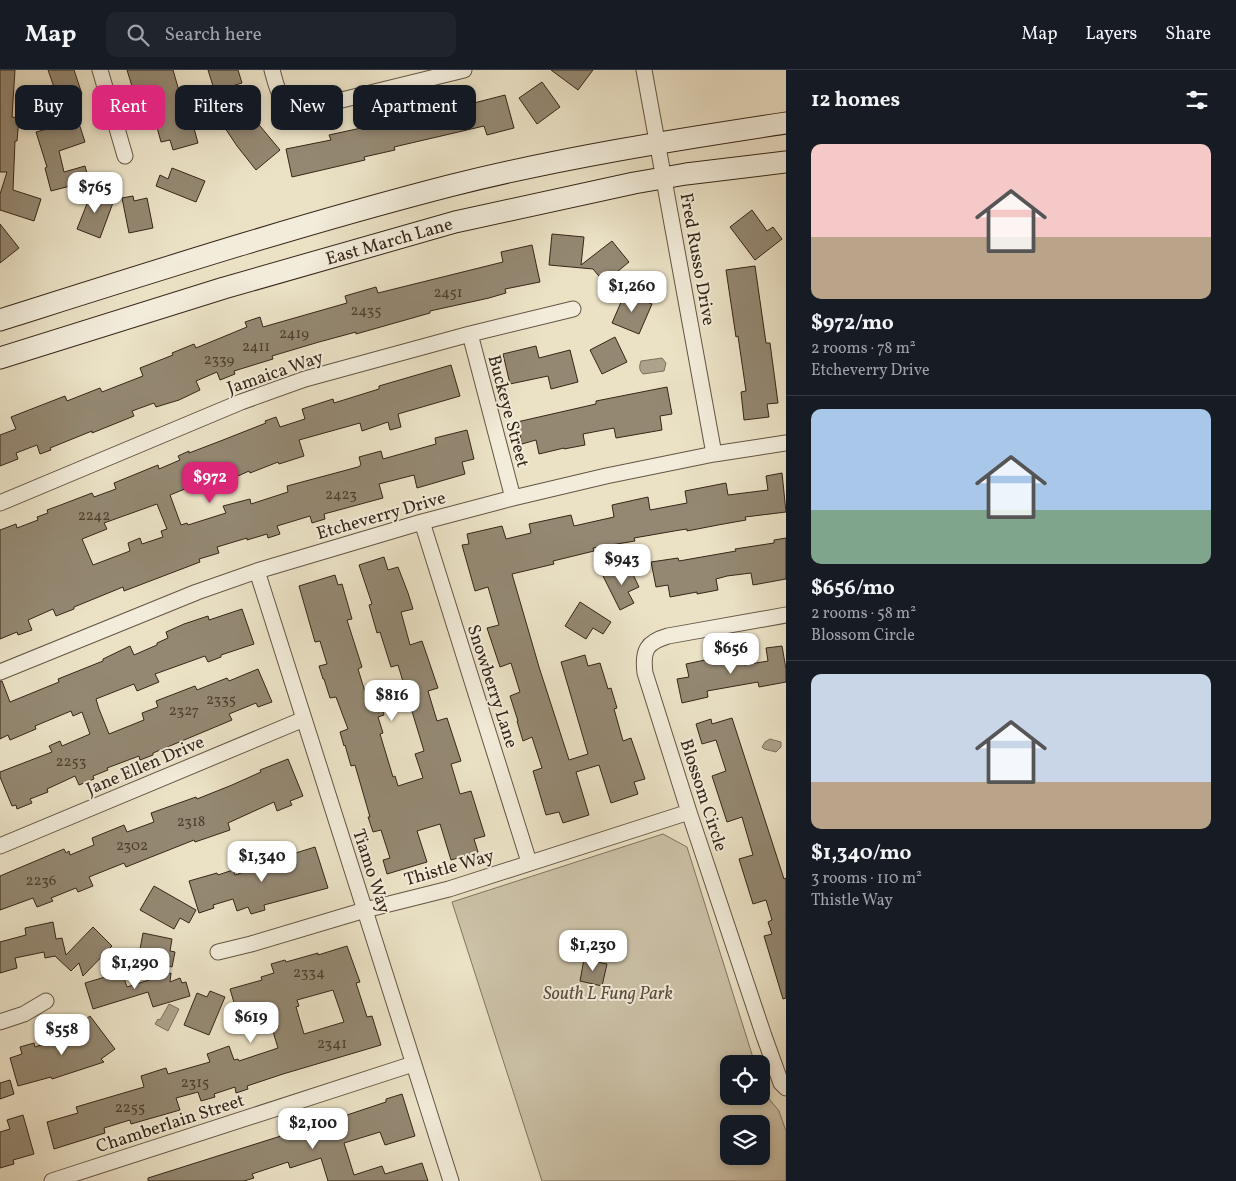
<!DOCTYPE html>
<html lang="en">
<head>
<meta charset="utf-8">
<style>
	body { margin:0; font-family:Vollkorn,serif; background:#20242c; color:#f1f3f6; height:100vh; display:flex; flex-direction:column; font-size:19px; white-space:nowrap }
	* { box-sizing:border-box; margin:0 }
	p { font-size:16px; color:#9ea1a6 }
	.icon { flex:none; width:28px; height:28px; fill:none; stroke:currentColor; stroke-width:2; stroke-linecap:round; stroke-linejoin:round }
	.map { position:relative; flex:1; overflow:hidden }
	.side { display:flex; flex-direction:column; background:#171b24; width:450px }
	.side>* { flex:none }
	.top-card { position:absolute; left:15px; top:15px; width:475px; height:45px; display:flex; gap:10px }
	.fabs { position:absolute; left:720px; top:985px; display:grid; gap:10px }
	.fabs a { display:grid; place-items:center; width:50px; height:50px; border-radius:10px; background:#171b24; box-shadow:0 2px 8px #0003; font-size:25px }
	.price { position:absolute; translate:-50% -42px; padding:0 11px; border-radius:10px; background:#fff; color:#222; font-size:16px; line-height:32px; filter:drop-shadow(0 1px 2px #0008) }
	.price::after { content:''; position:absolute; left:50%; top:30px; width:15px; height:11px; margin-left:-8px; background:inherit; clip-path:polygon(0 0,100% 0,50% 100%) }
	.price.current { background:#db2777; color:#fff }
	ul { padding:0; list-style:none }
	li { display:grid; align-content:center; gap:10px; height:265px; padding:0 25px }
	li+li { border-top:1px solid #363941 }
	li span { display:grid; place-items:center; height:155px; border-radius:10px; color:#555 }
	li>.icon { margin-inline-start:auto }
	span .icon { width:90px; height:90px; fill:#fffc; stroke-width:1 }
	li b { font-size:21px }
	h2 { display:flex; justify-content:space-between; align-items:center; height:60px; padding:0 25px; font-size:21px }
	.pill { padding:0 18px; border-radius:10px; background:#171b24; box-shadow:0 2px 8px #0003; font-size:18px; line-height:45px }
	.pill.current { background:#db2777; color:#fff }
	header { display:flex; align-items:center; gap:30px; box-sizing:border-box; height:70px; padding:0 25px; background:#171b24; border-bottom:1px solid #363941 }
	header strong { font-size:24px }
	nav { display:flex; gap:28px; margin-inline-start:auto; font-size:18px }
	.search { width:350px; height:45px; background:#20242c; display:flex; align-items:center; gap:12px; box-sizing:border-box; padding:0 18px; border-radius:10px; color:#9ea1a6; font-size:19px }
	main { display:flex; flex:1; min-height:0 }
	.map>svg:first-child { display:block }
	.green { fill:#ccc2a8; stroke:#817460; fill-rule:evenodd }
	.water { fill:#ada28b; stroke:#7d705d }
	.building { fill:#948872; stroke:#362618; fill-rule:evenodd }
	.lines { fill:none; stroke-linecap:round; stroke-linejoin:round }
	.street-casing { stroke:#635544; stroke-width:17 }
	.secondary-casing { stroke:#362618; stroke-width:23 }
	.street { stroke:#f2ecda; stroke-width:15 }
	.secondary { stroke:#f2ecda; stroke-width:21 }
	.labels { text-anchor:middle; stroke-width:4; stroke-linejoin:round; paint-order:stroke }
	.number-label { font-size:15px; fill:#4e3e2e }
	.street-label { font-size:18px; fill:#362618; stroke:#f2ecda }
	.park-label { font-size:18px; font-style:italic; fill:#5c4d3c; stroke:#f2ecda }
</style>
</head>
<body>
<header>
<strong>Map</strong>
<div class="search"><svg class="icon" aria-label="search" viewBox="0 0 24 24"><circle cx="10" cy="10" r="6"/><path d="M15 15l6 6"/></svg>Search here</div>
<nav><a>Map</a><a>Layers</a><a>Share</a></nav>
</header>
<main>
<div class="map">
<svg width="786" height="1111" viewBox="0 0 786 1111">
	<rect width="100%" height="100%" fill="#ebe2c6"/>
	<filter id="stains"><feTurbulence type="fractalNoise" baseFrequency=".004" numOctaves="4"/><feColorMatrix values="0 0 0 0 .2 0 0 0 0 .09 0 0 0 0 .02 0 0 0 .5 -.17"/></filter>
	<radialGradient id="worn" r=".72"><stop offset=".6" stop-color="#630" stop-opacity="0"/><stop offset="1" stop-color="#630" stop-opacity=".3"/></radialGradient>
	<path class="green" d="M663 764 687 777 755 994H729V1026H761V1012L766 1025 779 1041 786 1061V1111H542L452 832ZM729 1054H761V1086H729Z"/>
	<path class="water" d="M662 288 666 293 664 301 643 304C639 300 639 297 641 291Z
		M770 669 781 672V677L776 682 764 679 762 677 765 672Z
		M169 934 179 939 168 961 155 954 158 949 160 950Z"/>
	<path class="building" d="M0 0H15L12 47 19 48 17 71H15L13 120 41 129 34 151 0 140V124L7 102H0Z
		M48 0H74L82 24 75 26 78 37 74 38 85 72 59 81 64 102 85 96 89 111 51 121 45 98 47 97 36 62 54 57 44 23 55 20Z
		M127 0H173L188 52 192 51 198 73 173 80 170 70 161 72 153 43 146 46 139 21 134 23Z
		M208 0H238L242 13 232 16 255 50 280 80 256 100 237 76 211 37 218 32Z
		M551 0H593L578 20Z
		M542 12 560 37 537 54 519 28Z
		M505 25 514 58 487 65 484 56 394 77 395 80 364 87 365 90 292 107 286 79 331 70 329 65 361 58V55L399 45 469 28 470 34Z
		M172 98 205 111 196 132 156 116 160 105 168 109Z
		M94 116 104 120 99 133 114 130 100 168 77 159Z
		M133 126 134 131 147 128 153 158 129 163 122 128Z
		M752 140 767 161 773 157 782 169 755 190 730 157Z
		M0 154 19 178 0 193Z
		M552 164 584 167 581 195 612 171 629 192 617 202 621 207 608 217 593 199 549 195Z
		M532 175 540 212 505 219 506 223 489 228 430 241V243L356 264V262L319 272 272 286 273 289 234 301 235 304 220 310 217 302 196 311 200 320 179 330 156 337 154 333 132 341 134 346 92 363V361L50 378 51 380 40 384 37 375 16 383 18 389 0 396V365L16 359 11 347 65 326 67 331 100 318 102 322 143 306 140 298 173 285 172 283 194 274 196 278 247 257 245 252 260 247 263 257 347 233 345 226 376 217 378 223 503 192 501 182Z
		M755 196 766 273H770L778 333 767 334 769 347 744 350 741 322 746 321 738 266 736 267 726 200Z
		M625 223 652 234 639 264 612 253Z
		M615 267 627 292 602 304 590 280Z
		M536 276 539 288 570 280 578 312 551 319 548 306 510 314 503 284Z
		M451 295 460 326 398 344 401 357 390 360 388 352 362 361 360 353 299 370 304 386 279 394 278 392 250 403 249 401 216 416 212 408 170 425 181 455 187 453 188 455 226 443 223 436 250 429 251 434 288 422 287 416 358 397 361 395 359 387 381 381 383 389 436 374 435 368 467 360 474 389 462 392 465 404 417 418 414 405 379 414 383 428 324 444 325 449 312 453 310 446 277 456 280 464 268 468 267 464 247 470V468L217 477 219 483 199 489 200 492 124 521 123 517 74 537V539L56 546 53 539 28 550 32 560 18 565 17 562 0 569V460L16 454 17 458 38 450 37 447 48 443 47 440 58 436 92 423 94 427 116 419 114 413 158 395 159 399 180 390 178 386 189 381V383L223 370 266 353 265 351 276 347 280 357 305 349 302 339 333 329 334 333 379 319V316ZM157 434 167 459 161 461 163 467 142 474 140 468 128 473 130 481 93 495 82 469 107 459 104 453Z
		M667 317 672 344 660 346 662 360 616 368 614 358 583 364 585 375 564 379V378L539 384 536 370 522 374 517 352 596 334V331Z
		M782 403 786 442 745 447 746 450 718 455 687 461V459L680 460 634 468 635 471 593 478 594 481 553 491 554 494 512 504 539 597 569 690 588 684 561 592 585 585 588 596 600 593 608 619 611 618 617 638 614 639 623 671 631 668 645 709 634 712 638 724 611 733 599 695 576 702 589 745 563 753 559 742 546 745 533 701 542 698 532 667 523 671 517 651H518L510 626 520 622 511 593 500 597 487 558 499 555 488 517 475 521 462 475 469 474 467 464 502 456 506 469 531 463 529 454 571 445 574 456 614 447 612 435 648 427 650 440 687 433 685 421 726 413 728 425 768 420 766 406Z
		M786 468V509L753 515 751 503 727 506 716 509 718 520 697 524V522L670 527 668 515 656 517 651 492 678 488 679 491 736 481 735 479 774 473V470Z
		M384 487 388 500 398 497 408 523 413 539 401 542 410 575 422 571 438 618 428 621 437 651 447 648 461 691 451 694 460 724 471 721 485 766 474 769 478 782 451 790 440 754 417 761 427 792 387 804 383 790 390 788 381 760 373 762 368 747H370L355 695 351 696 345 675 344 676 340 662 348 659 336 627 330 628 324 609H323L319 596 327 594 320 571 315 572 299 516 335 505 338 515 342 514 352 549 347 550 362 597 358 599 370 638 381 635 384 645 378 647 383 663 380 664 393 707 395 706 398 716 423 708 415 684 424 681 398 595 391 597 380 562 377 563 369 535 372 534 359 495Z
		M628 494 639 517 628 522 634 533 620 540 603 506Z
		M580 532 611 552 603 564 593 558 586 569 565 556Z
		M242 539 254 574 221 585V587L208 592 205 586 155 604 159 612 137 621 134 614 96 629 99 639 109 664 144 650 142 643 158 637 156 631 195 616 197 620 227 608 229 611 258 599 272 632 258 637 256 633 229 644 232 650 153 683V685L140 690 139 686 107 698 108 700 93 706 94 709 79 715 75 706 47 719 48 722 30 729 32 733 17 739 16 735 12 736 0 707V702L52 682 49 676 60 671 62 676 90 664 82 642 73 646 71 641 35 656 36 659 10 670 8 665 0 669V611H2L10 632 59 612 58 609 103 591V589L130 576 134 585 157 575V573L168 568 166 562 184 554 208 546 209 550Z
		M782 576 786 599V612L759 617 758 612 707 621 708 627 682 633 677 609 689 607 686 594 729 585 731 595 744 592V595L768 591 766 578Z
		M732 648 784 809 786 808V928L783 929 764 866 772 864 768 852 772 850 766 830 753 834 739 789 753 785 742 747 727 752 712 706 726 701 716 670 702 674 696 654 711 649 712 654Z
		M288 689 303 726 290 731 292 735 277 741 274 732 228 753 230 760 195 772 194 770 126 797 124 793 89 807 93 816 78 822 76 818 51 828 53 831 37 837 33 828 0 840V806L64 779 66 783 69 781 70 785 94 775 92 768 124 755 127 762 154 752 151 743 196 727 197 729 232 715 261 702 260 700Z
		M315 777 328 818 264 835 265 840 251 844 248 837 237 841 233 829 213 835 214 838 199 843 189 811 217 803 218 805 233 800 235 805 260 797 259 792 273 788V790Z
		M154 816 196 840 189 853 180 848 174 859 140 840Z
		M53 852 56 869 62 868 66 885 93 857 112 876 83 906 79 893 71 901 55 886 45 888 44 882 15 888 17 898 0 903V872L26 865 25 858Z
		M143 863 172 869 170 881 175 882 172 897 138 890Z
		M347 876 360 912 356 913 367 947 372 946 381 975 283 1004 247 1016 248 1019 236 1023 235 1017 214 1024 215 1027 201 1031 198 1022 176 1028 180 1040 131 1054 130 1050 104 1058 105 1063 54 1079 47 1052 78 1043 76 1037 144 1017 141 1006 166 998 168 1004 210 992 207 984 229 976 234 990 238 989 239 991 278 978 268 945 240 953 230 919 262 910 261 907 274 903 271 894 285 890 286 892 318 883V885ZM333 920 344 952 304 964 296 937 299 936 297 930Z
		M584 889 607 894 602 916 580 911Z
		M122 902 127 917 171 903 170 912 180 908 182 913 186 912 190 926 153 937 148 922 93 939 85 913Z
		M210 921 225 927 209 965 184 955 197 923 207 927Z
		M90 946 115 979 101 989 104 992 52 1009 51 1007 18 1016 10 988 22 984 20 977 34 973 35 977 53 971 55 976 87 966 78 955Z
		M10 1010 14 1024 0 1029V1013Z
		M402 1024 415 1066 385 1075 380 1062 344 1073 354 1105 382 1096 385 1104 422 1093 428 1111H328L321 1088 290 1098 288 1092 252 1104 254 1108 244 1111H148V1108L341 1047 386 1032V1029Z
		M23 1045 34 1084 13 1090 14 1094 0 1098V1062L10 1059 7 1050Z"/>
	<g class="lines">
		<defs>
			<path id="street" d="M100 0 125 86
				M272 0C278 21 279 37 305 39L464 0
				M644 0 714 384
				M470 264 513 428
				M0 433 241 332 305 309 470 264 573 239
				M422 452 529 792
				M257 501 451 1111
				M786 545 668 566C647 572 642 580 645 603L689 742 764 966 781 1013 786 1018
				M0 602 197 522 257 501 422 452 513 428 606 406 714 384 786 373
				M0 776 304 649
				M218 882 251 874 365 840 449 819 689 742
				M0 952 24 944 46 931
				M52 1111 413 994"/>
			<path id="secondary" d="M0 250C149 203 298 155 449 116 560 88 673 70 786 53
				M0 288 224 218 455 152 634 113 686 104 786 92"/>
		</defs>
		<use href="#street" class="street-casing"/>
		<use href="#secondary" class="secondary-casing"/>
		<use href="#street" class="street"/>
		<use href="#secondary" class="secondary"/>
	</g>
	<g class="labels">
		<g class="number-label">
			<text x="448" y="227">2451</text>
			<text x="366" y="245">2435</text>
			<text x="294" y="268">2419</text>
			<text x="256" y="281">2411</text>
			<text x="219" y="294">2339</text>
			<text x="341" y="429">2423</text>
			<text x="94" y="450">2242</text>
			<text x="221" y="634">2335</text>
			<text x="184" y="645">2327</text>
			<text x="71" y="696">2253</text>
			<text x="191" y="756">2318</text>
			<text x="132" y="780">2302</text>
			<text x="41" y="815">2236</text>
			<text x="309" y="907">2334</text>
			<text x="332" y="978">2341</text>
			<text x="195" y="1017">2315</text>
			<text x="130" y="1042">2255</text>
		</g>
		<g class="street-label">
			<text transform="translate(389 171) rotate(-16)" y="6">East March Lane</text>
			<text transform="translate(698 189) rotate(80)" y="6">Fred Russo Drive</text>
			<text transform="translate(275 302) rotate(-19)" y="6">Jamaica Way</text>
			<text transform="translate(509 341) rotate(75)" y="6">Buckeye Street</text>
			<text transform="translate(381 445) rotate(-16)" y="6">Etcheverry Drive</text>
			<text transform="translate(493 616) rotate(72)" y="6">Snowberry Lane</text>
			<text transform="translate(145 695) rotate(-23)" y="6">Jane Ellen Drive</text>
			<text transform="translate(704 725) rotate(72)" y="6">Blossom Circle</text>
			<text transform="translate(449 797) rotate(-16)" y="6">Thistle Way</text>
			<text transform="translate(372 801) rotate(72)" y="6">Tiamo Way</text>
			<text transform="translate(170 1053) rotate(-18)" y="6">Chamberlain Street</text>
		</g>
		<g class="park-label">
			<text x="608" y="929">South L Fung Park</text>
		</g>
	</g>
	<rect width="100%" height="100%" filter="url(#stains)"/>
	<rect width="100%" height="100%" fill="url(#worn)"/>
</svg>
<div class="fabs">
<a><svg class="icon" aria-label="locate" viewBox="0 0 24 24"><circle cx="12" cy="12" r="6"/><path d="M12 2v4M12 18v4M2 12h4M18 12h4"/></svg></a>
<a><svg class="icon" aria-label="layers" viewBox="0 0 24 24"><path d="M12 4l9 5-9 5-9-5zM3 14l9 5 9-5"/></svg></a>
</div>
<b class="price" style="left:95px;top:144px">$765</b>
<b class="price" style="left:632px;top:243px">$1,260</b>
<b class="price current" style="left:210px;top:434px">$972</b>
<b class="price" style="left:622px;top:516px">$943</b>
<b class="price" style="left:731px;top:605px">$656</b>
<b class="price" style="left:392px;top:652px">$816</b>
<b class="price" style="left:262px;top:813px">$1,340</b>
<b class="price" style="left:593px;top:902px">$1,230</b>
<b class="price" style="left:135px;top:920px">$1,290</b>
<b class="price" style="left:251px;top:974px">$619</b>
<b class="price" style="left:62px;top:986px">$558</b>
<b class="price" style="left:313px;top:1080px">$2,100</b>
<div class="top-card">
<a class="pill">Buy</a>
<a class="pill current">Rent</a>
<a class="pill">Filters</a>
<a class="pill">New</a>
<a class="pill">Apartment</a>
</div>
</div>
<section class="side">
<h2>12 homes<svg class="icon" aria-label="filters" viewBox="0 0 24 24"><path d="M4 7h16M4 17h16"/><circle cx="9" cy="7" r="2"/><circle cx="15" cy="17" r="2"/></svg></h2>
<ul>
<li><span style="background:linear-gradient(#f6c9c9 60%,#b9a48a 0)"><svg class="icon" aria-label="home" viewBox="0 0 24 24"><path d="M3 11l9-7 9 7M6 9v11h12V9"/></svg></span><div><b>$972/mo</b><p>2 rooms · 78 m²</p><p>Etcheverry Drive</p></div></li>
<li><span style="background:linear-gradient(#a9c7e8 65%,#7fa58c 0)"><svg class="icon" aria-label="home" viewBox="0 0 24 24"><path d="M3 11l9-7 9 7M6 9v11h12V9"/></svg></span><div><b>$656/mo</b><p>2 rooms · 58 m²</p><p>Blossom Circle</p></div></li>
<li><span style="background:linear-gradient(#c9d6e8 70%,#b9a48a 0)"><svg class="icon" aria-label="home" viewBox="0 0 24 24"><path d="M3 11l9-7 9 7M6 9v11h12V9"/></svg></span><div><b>$1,340/mo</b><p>3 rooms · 110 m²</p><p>Thistle Way</p></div></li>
</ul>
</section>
</main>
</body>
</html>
